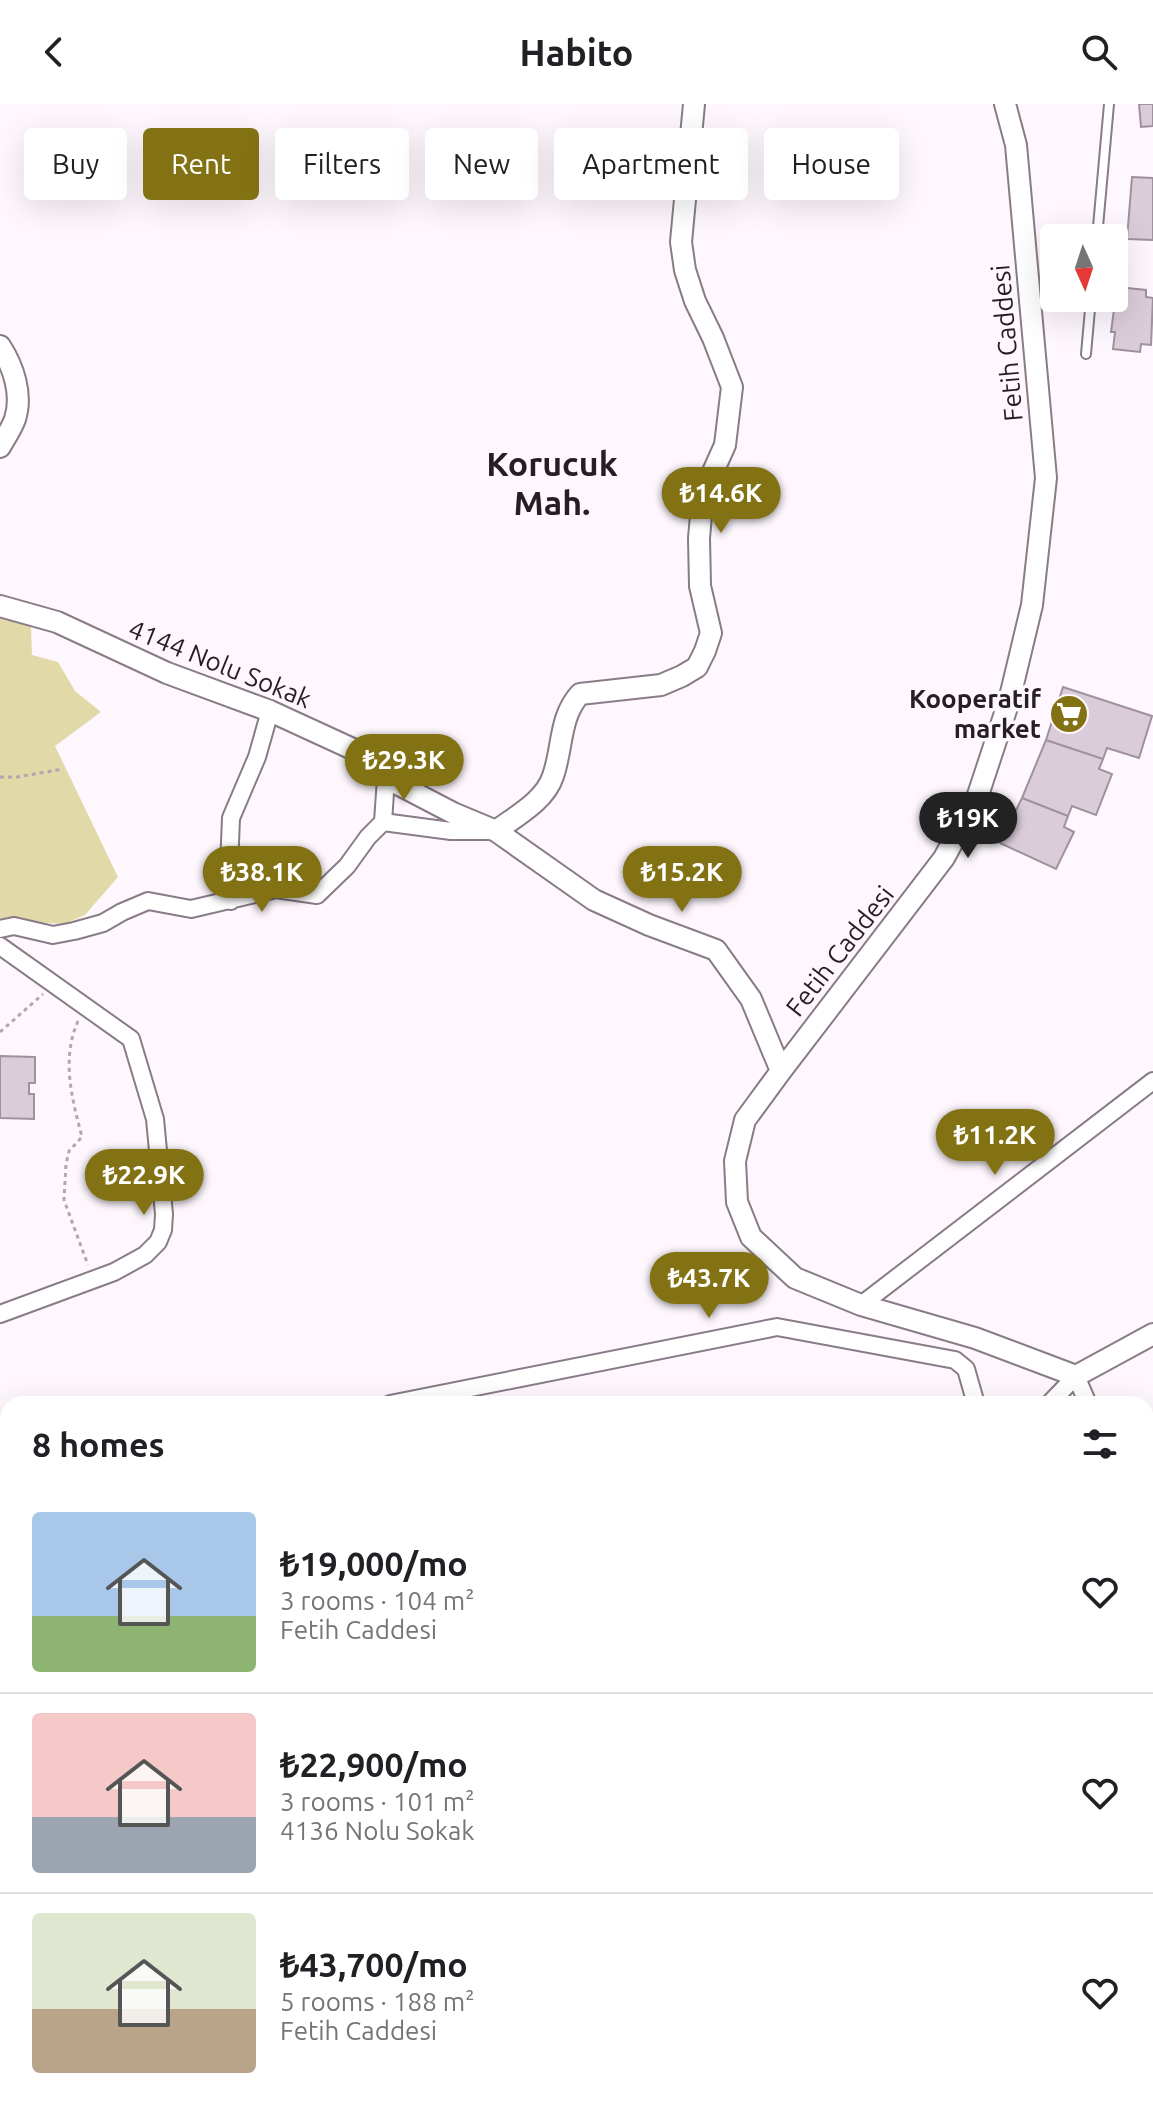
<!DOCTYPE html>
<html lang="en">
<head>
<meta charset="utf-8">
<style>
	body { margin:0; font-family:Ubuntu,sans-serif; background:#f2f2f2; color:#202124; height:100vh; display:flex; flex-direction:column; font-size:30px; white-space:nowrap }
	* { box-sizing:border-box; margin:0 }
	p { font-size:26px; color:#757577 }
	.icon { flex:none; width:44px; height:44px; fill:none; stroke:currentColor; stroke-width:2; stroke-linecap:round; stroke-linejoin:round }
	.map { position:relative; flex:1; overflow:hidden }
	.panel { position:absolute; left:0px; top:1292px; width:1154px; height:712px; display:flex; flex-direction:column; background:#fff; border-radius:24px 24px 0 0; box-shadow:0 8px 32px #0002 }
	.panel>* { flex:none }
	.hud { position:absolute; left:24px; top:24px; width:1106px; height:72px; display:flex; gap:16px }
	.needle { width:52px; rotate:177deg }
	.controls { position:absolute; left:1040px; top:120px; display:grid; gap:16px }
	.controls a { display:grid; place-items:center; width:88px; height:88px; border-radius:8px; background:#fff; box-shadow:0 8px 32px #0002; font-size:40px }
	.price { position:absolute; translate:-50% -68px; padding:0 18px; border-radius:28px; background:#837213; color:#fff; font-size:26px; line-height:52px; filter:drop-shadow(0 2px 4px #0008) }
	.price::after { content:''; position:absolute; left:50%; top:48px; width:24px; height:18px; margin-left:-12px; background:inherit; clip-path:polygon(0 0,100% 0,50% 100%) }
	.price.active { background:#222; color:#fff }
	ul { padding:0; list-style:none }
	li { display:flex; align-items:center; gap:24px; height:200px; padding:0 32px }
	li+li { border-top:2px solid #e0e0e0 }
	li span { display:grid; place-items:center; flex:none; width:224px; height:160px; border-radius:8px; color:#555 }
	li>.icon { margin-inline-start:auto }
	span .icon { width:96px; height:96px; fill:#fffc; stroke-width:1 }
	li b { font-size:34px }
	h2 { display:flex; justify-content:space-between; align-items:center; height:96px; padding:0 32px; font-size:34px }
	.pill { padding:0 28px; border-radius:8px; background:#fff; box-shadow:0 8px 32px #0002; font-size:28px; line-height:72px }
	.pill.active { background:#837213; color:#fff }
	header { display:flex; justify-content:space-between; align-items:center; height:104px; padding:0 32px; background:#fff; font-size:36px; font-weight:700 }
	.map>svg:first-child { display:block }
	.green { fill:#e2d9a9 }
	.forest { fill:#c1b680 }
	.building { fill:#dbccd9; stroke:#9f919d; stroke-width:2 }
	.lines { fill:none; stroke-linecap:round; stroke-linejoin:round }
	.service-casing { stroke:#897b87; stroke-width:12 }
	.minor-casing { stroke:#897b87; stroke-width:20 }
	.tertiary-casing { stroke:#897b87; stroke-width:24 }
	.path { stroke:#afa9af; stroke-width:3; stroke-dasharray:4 4; stroke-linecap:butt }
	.service { stroke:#fff; stroke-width:8 }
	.minor { stroke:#fff; stroke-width:16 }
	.tertiary { stroke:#fff; stroke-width:20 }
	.labels { text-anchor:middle; stroke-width:7; stroke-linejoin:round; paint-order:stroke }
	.street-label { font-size:26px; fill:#251f24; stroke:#fef8fe }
	.poi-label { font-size:26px; font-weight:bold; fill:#251f24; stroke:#fef8fe; text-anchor:end }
	.district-label { font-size:34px; font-weight:bold; fill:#251f24; stroke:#fef8fe }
</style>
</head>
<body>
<header><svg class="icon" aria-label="back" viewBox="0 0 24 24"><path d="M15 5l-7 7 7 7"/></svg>Habito<svg class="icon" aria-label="search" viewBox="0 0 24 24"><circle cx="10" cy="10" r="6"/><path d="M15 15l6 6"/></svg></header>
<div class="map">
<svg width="1153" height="2004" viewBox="0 0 1153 2004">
	<rect width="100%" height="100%" fill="#fef8fe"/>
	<path class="green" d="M0 511 31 523 32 551 58 558 75 587 101 608 55 642 118 773 85 811 64 820 0 816Z"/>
	<path class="forest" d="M1153 1954V2004H1136L1134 2002 1135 1996H1146V1955Z"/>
	<path class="building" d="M1139 0H1153V22L1141 23Z
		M1132 73 1153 74V136L1127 135Z
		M1117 183 1146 186V193L1153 194 1151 241 1141 240 1140 248 1113 245 1115 228H1111Z
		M1063 583 1152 612 1139 654 1107 644 1103 655 1046 636Z
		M1046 636 1103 655 1099 665 1112 670 1096 711 1072 702 1068 712 1022 694Z
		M1022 694 1068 712 1064 723 1074 728 1056 765 1000 739Z
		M0 952 35 953V979H29V990H34V1015L0 1014Z
		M1146 1638 1153 1643V1668L1146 1677Z
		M1148 1753 1153 1757V1818L1146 1812V1804L1149 1801 1146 1799V1755Z
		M8 1873V1914L0 1909V1886Z"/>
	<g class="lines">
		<defs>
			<path id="service" d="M1097 134 1109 0
				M1086 250 1091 194
				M1146 1716 1153 1714"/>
			<path id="minor" d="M383 718 386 674
				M231 797 229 763 231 714 257 653 270 607
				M0 825 14 822 53 831 74 827 103 819 122 808 148 797 191 805 276 785 317 791 347 762 368 733 383 718 451 727H489
				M0 842 131 935 155 1015 164 1110 163 1126 158 1138 145 1151 114 1168 0 1210
				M861 1201 1153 977
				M390 1300 777 1223 955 1256 966 1265 976 1300
				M1049 1300 1076 1272 1088 1300
				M0 1382 8 1381
				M1146 1440 1153 1458
				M0 1539 8 1565
				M1146 1860 1153 1859
				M0 1961 8 1958"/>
			<path id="tertiary" d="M1005 0 1016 41 1046 374 1032 501 1009 597 978 691 944 754 781 967 745 1016 735 1057 737 1098 751 1133 795 1174 861 1201 975 1234 1076 1272 1153 1230
				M0 242C13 262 23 290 15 315 12 324 5 334 0 343
				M0 502 57 518 167 569 270 607 357 647 386 674 453 709 496 727 594 796 649 821 716 846 751 895 781 967
				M496 727C516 712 545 697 553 672 563 644 559 613 580 590L661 581 682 572 697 563 705 547 711 529 700 482 699 434 703 390 725 341 732 283 713 234 695 197 685 166 681 138 694 0
				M1146 1550 1153 1548
				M0 1739 8 1738"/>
		</defs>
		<use href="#service" class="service-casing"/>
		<use href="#minor" class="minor-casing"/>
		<use href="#tertiary" class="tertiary-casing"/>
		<path class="path" d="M0 673H17L63 665
			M78 917C61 955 72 995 82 1033L69 1047 66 1060 64 1096 88 1161
			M0 928 43 890
			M0 1478 8 1476"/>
		<use href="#service" class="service"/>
		<use href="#minor" class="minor"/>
		<use href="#tertiary" class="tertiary"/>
	</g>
	<defs>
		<symbol id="supermarket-disc" viewBox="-11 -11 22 22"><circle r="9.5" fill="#837213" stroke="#fef8fe"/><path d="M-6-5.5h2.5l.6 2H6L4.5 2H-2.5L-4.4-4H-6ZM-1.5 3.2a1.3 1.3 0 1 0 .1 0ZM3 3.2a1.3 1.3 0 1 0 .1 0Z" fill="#fff"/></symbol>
	</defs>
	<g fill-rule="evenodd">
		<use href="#supermarket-disc" x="1047" y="588" width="44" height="44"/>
	</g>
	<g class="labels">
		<g class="street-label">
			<text transform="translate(1007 239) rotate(-95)" y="9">Fetih Caddesi</text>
			<text transform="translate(220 560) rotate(22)" y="9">4144 Nolu Sokak</text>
			<text transform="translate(840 847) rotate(-52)" y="9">Fetih Caddesi</text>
		</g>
		<g class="poi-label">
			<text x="1041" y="604">Kooperatif<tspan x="1041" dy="30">market</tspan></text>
		</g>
		<g class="district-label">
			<text x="552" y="372">Korucuk<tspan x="552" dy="39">Mah.</tspan></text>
		</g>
	</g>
</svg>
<div class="controls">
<a><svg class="needle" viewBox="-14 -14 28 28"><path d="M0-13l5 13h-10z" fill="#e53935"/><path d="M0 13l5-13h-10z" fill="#757577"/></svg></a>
</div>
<b class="price" style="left:721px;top:431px">₺14.6K</b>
<b class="price" style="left:404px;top:698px">₺29.3K</b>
<b class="price active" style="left:968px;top:756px">₺19K</b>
<b class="price" style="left:262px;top:810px">₺38.1K</b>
<b class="price" style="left:682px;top:810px">₺15.2K</b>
<b class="price" style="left:995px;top:1073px">₺11.2K</b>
<b class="price" style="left:144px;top:1113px">₺22.9K</b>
<b class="price" style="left:709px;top:1216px">₺43.7K</b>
<div class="hud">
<a class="pill">Buy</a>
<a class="pill active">Rent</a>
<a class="pill">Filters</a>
<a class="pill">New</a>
<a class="pill">Apartment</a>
<a class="pill">House</a>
</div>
<section class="panel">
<h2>8 homes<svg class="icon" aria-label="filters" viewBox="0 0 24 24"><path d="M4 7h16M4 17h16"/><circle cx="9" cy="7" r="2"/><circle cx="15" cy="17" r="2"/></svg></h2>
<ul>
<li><span style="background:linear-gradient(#a9c7e8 65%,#8fb573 0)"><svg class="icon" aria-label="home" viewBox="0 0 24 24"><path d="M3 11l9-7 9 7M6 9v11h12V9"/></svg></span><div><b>₺19,000/mo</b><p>3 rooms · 104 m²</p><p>Fetih Caddesi</p></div><svg class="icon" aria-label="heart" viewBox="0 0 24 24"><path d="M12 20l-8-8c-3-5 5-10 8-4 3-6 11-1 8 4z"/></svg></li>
<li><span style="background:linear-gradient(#f6c9c9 65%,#9aa5b1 0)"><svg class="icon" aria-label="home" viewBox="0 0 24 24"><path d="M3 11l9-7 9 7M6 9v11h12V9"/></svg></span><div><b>₺22,900/mo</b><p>3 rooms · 101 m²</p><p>4136 Nolu Sokak</p></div><svg class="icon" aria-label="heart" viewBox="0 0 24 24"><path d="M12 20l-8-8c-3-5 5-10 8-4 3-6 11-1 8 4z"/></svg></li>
<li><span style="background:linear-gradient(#dfe7d0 60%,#b9a48a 0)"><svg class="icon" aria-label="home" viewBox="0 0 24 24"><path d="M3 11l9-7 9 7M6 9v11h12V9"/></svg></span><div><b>₺43,700/mo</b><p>5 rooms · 188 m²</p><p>Fetih Caddesi</p></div><svg class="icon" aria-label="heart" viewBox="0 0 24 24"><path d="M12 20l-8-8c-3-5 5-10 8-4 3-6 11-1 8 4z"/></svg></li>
</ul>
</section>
</div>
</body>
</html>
